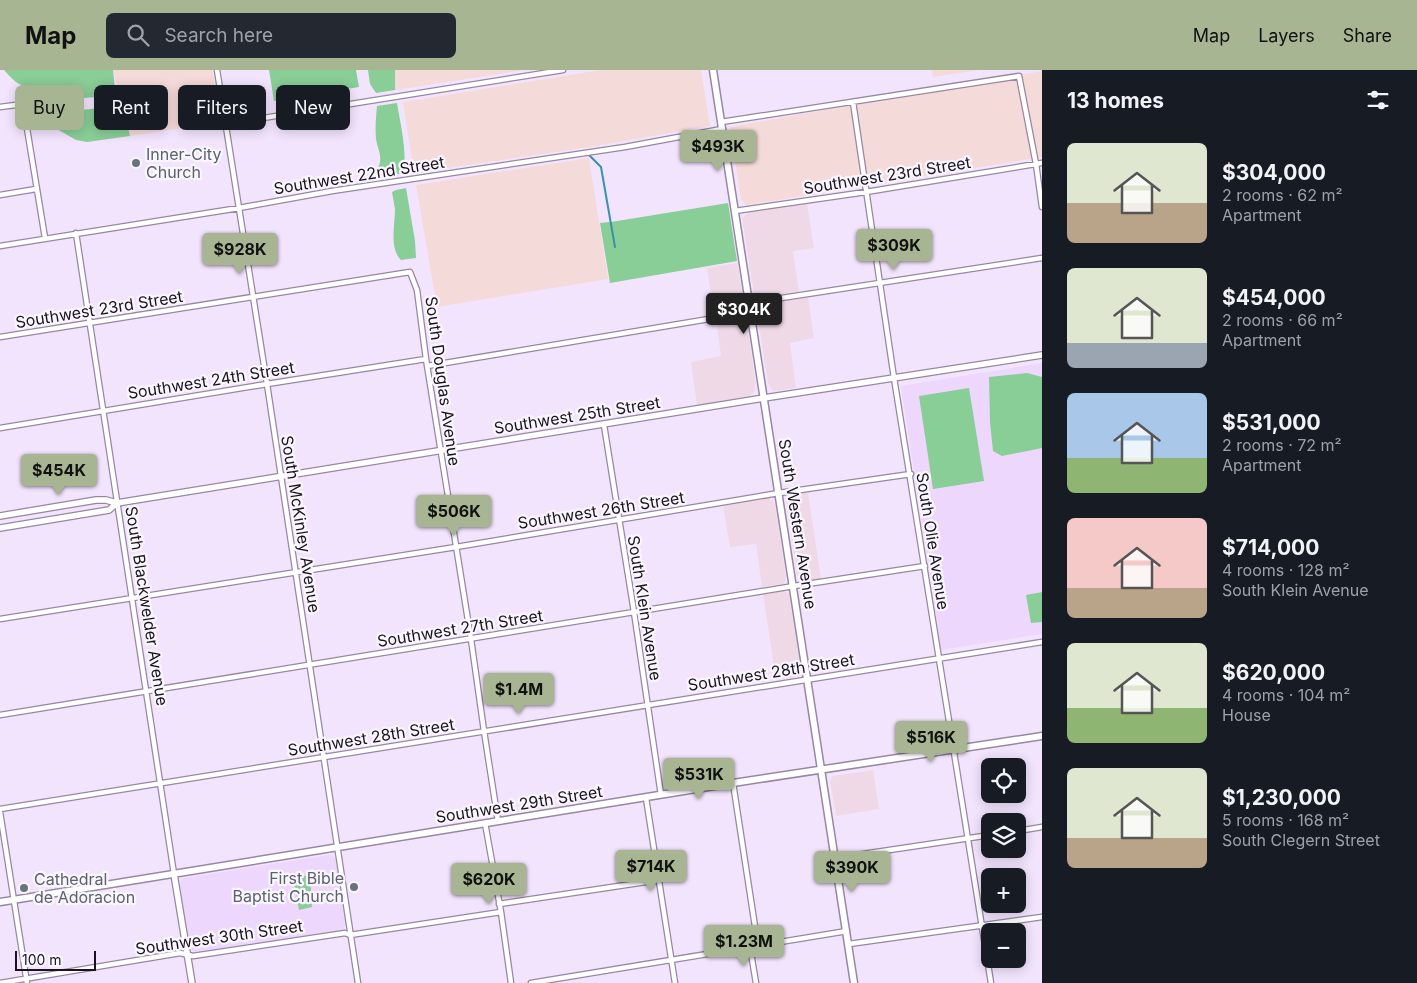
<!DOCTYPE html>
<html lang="en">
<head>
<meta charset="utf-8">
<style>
	body { margin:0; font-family:Inter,sans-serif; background:#242831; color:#f1f3f6; height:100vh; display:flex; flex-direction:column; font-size:19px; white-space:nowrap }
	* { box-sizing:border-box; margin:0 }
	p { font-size:16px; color:#9ea1a6 }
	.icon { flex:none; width:28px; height:28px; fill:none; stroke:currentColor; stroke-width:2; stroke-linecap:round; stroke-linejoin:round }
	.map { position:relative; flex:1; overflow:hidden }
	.side { display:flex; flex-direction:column; background:#171b24; width:375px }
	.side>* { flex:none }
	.guide { position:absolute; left:15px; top:15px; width:475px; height:45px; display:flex; gap:10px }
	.fabs { position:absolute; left:981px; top:688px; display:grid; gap:10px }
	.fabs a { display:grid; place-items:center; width:45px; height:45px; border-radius:8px; background:#171b24; box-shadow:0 2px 12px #0003; font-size:25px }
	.scale { position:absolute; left:15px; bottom:12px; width:81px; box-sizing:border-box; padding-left:5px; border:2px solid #19131e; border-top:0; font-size:14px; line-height:18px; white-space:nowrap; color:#19131e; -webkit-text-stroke:4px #faf6fd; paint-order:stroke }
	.price { position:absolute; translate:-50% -42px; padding:0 11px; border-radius:5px; background:#a8b593; color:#111; font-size:16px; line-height:32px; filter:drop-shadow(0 1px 2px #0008) }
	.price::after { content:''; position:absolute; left:50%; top:30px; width:15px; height:11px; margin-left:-8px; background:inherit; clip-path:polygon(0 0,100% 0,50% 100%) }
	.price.current { background:#222; color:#fff }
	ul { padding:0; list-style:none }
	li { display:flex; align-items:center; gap:15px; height:125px; padding:0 25px }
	li span { display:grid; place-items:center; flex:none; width:140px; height:100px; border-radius:8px; color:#555 }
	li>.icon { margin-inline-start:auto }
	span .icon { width:60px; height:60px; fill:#fffc; stroke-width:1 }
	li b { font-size:21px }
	h2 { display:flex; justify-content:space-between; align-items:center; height:60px; padding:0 25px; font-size:21px }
	.tag { padding:0 18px; border-radius:8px; background:#171b24; box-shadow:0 2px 12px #0003; font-size:18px; line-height:45px }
	.tag.current { background:#a8b593; color:#111 }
	header { display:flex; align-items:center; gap:30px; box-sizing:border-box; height:70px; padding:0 25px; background:#a8b593; color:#111 }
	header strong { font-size:24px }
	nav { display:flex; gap:28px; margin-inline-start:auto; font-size:18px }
	.search { width:350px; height:45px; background:#242831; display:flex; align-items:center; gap:12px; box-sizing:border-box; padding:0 18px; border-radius:8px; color:#9ea1a6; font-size:19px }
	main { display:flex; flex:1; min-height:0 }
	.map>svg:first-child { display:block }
	.commercial { fill:#f0d9e7 }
	.industrial { fill:#f4dad8 }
	.built { fill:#edd7fc }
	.green { fill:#89cd97 }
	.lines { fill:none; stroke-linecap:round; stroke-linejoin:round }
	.stream { stroke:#3891ad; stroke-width:2 }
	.minor-casing { stroke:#9787a3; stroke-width:7 }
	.tertiary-casing { stroke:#9787a3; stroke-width:8 }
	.secondary-casing { stroke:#9787a3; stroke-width:9 }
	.minor { stroke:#fff; stroke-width:4.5 }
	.tertiary { stroke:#fff; stroke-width:5.5 }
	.secondary { stroke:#fff; stroke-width:6 }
	.worship-dot { fill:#6b7280; stroke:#faf6fd; stroke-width:2 }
	.labels { text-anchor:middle; stroke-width:4.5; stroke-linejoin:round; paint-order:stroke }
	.worship-label { font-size:16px; fill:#5b616d; stroke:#faf6fd; text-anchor:start }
	.street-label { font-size:16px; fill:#19131e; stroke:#faf6fd }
</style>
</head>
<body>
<header>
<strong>Map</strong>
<div class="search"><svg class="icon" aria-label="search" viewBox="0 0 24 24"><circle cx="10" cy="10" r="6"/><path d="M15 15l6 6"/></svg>Search here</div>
<nav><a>Map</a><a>Layers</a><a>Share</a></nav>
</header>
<main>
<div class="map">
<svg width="1042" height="913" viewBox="0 0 1042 913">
	<rect width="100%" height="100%" fill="#f3e4fd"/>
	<path class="commercial" d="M807 133 814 178 793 181 799 222 758 228 754 224 742 148 750 142Z
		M737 193 744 236 737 240 714 244 707 198Z
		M808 227 814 268 790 273 796 318 773 321 768 313 756 235Z
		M738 246H743L747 252 755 311V321L750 326 697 336 691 292 721 286 716 250Z
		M808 422 821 509 805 511 800 510 797 505 786 430 789 426 793 424Z
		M768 428 772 430 775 435 786 508 784 514 762 517 756 474 730 477 723 436Z
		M782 521 787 522 789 525 801 601 800 605 796 607 776 610 763 524Z
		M873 700 879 739 836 746 830 711 833 706Z"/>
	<path class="industrial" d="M113 0H212L221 52 130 66 124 39Z
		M395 0H524L395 20Z
		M601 0H701L710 56 590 77 414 103 403 32Z
		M932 0H979L933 7Z
		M1042 1V87L747 135 741 130 730 57Z
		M589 88 608 209 437 237 416 115Z"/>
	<path class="built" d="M1042 293V564L941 580 901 316Z
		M329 785 332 786 336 790 346 855 342 860 195 882 192 881 189 877 180 815 181 810 184 808Z"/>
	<path class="green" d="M4 0H113L115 19 113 26 83 28 70 30 61 34 62 39 82 40 115 36 124 39 130 66 87 72 76 70 50 55 46 42 30 18C17 15 13 10 4 0Z
		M269 0H356L359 17 274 31Z
		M368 0H395V20L376 23 370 14Z
		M397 33C400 52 408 85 403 103L379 107 377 100C384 88 378 81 376 69 375 58 376 47 377 36Z
		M406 118 415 171 416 188 401 190C389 178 395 155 395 139 394 133 393 128 392 122L396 120Z
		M728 133 737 191 610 213 600 153 610 152 615 177 611 152Z
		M1027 303 1042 307V378L1002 386 993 381 990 352 989 307Z
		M969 318 984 411 933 419 919 326Z
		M1042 522V552L1031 553 1026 525Z
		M309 805 312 827 311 828 312 837 299 840 293 808Z"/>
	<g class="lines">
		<path class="stream" d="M589 85 601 97 615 177"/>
		<defs>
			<path id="minor" d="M217 0 267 314 358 913
				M853 32 894 308 991 913
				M0 37 23 34 45 168
				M721 52 1019 6 1036 94 1042 137
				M226 54 563 0
				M0 125 36 119
				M735 141 866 122 1042 93
				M76 163 174 804
				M0 176 239 138 332 121 625 77 722 59
				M749 233 1042 188
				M0 267 410 202 417 220 426 289 471 569 484 661 498 751
				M427 296 751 242
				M604 355 634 542 661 725
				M0 358 267 314 426 289
				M0 549 456 477 779 423 911 404
				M0 645 794 516 925 496
				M733 713 758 876
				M646 728 675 913
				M0 739 1042 572
				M0 742 27 913
				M485 753 501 842 511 913
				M1018 761 1042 757
				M836 788 990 765
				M499 834 659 810
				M849 874 1042 847
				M750 877 756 913
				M0 913 180 883 193 886 345 863 350 865 501 842
				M531 913 847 861"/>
			<path id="tertiary" d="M0 446 96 430H106L117 433 764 328 1042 285
				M0 458 109 440 117 433
				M174 804 192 913"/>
			<path id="secondary" d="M713 0 854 913
				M0 832 733 713 1042 666"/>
		</defs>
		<use href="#minor" class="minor-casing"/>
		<use href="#tertiary" class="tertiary-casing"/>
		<use href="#secondary" class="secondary-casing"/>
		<use href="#minor" class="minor"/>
		<use href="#tertiary" class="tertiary"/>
		<use href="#secondary" class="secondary"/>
	</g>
	<g class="worship-dot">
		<circle cx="136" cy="93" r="5"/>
		<circle cx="354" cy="817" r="5"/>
		<circle cx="24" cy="818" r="5"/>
	</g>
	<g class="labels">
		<g class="worship-label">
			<text x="146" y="90">Inner-City<tspan x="146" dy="18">Church</tspan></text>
			<text x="344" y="814" text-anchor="end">First Bible<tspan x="344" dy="18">Baptist Church</tspan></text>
			<text x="34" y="815">Cathedral<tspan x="34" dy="18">de Adoracion</tspan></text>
		</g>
		<g class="street-label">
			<text transform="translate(359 105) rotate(-9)" y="6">Southwest 22nd Street</text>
			<text transform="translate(887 105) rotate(-9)" y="6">Southwest 23rd Street</text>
			<text transform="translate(99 239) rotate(-9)" y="6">Southwest 23rd Street</text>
			<text transform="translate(211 310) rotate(-9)" y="6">Southwest 24th Street</text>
			<text transform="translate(443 311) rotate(82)" y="6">South Douglas Avenue</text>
			<text transform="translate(577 345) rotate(-9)" y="6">Southwest 25th Street</text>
			<text transform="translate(601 440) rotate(-9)" y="6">Southwest 26th Street</text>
			<text transform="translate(301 454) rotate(81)" y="6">South McKinley Avenue</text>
			<text transform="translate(798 454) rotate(81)" y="6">South Western Avenue</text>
			<text transform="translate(933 471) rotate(81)" y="6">South Olie Avenue</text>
			<text transform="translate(147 536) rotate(81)" y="6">South Blackwelder Avenue</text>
			<text transform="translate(645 538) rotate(81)" y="6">South Klein Avenue</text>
			<text transform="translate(460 558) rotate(-9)" y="6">Southwest 27th Street</text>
			<text transform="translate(771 602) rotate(-9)" y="6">Southwest 28th Street</text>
			<text transform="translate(371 667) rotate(-9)" y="6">Southwest 28th Street</text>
			<text transform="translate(519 734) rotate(-9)" y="6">Southwest 29th Street</text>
			<text transform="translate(219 867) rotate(-8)" y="6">Southwest 30th Street</text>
		</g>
	</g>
</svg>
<div class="fabs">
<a><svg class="icon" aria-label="locate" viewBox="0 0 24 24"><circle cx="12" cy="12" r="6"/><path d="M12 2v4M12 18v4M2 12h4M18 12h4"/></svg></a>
<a><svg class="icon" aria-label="layers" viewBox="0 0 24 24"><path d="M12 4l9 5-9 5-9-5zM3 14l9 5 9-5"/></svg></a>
<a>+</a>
<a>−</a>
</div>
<div class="scale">100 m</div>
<b class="price" style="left:718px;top:102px">$493K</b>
<b class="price" style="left:894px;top:201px">$309K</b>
<b class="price" style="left:240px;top:205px">$928K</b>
<b class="price current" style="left:744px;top:265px">$304K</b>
<b class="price" style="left:59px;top:426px">$454K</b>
<b class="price" style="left:454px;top:467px">$506K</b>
<b class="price" style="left:519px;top:645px">$1.4M</b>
<b class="price" style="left:931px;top:693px">$516K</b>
<b class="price" style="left:699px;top:730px">$531K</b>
<b class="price" style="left:651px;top:822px">$714K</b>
<b class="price" style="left:852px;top:823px">$390K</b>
<b class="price" style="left:489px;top:835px">$620K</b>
<b class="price" style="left:744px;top:897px">$1.23M</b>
<div class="guide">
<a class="tag current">Buy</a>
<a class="tag">Rent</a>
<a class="tag">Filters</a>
<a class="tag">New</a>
</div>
</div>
<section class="side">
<h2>13 homes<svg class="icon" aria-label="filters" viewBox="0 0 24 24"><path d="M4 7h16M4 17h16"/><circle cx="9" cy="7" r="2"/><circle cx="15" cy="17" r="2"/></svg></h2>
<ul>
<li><span style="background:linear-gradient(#dfe7d0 60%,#b9a48a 0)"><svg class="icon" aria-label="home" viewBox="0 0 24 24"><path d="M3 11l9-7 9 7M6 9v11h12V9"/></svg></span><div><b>$304,000</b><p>2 rooms · 62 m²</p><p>Apartment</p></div></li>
<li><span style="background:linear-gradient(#dfe7d0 75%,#9aa5b1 0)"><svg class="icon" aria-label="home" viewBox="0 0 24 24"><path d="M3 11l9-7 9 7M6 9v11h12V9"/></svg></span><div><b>$454,000</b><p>2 rooms · 66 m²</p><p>Apartment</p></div></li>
<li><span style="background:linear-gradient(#a9c7e8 65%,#8fb573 0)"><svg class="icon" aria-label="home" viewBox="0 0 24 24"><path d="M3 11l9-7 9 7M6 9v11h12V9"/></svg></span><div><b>$531,000</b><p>2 rooms · 72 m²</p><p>Apartment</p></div></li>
<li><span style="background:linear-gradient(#f6c9c9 70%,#b9a48a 0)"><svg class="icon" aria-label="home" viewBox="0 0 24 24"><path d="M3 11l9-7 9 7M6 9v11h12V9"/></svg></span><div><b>$714,000</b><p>4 rooms · 128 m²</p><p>South Klein Avenue</p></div></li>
<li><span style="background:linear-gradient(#dfe7d0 65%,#8fb573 0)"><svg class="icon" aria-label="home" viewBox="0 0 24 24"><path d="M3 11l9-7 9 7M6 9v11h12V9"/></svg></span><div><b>$620,000</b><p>4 rooms · 104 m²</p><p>House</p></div></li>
<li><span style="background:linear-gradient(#dfe7d0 70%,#b9a48a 0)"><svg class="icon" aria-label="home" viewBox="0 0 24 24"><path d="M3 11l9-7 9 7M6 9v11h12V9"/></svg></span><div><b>$1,230,000</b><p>5 rooms · 168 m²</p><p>South Clegern Street</p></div></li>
</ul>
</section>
</main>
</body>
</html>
